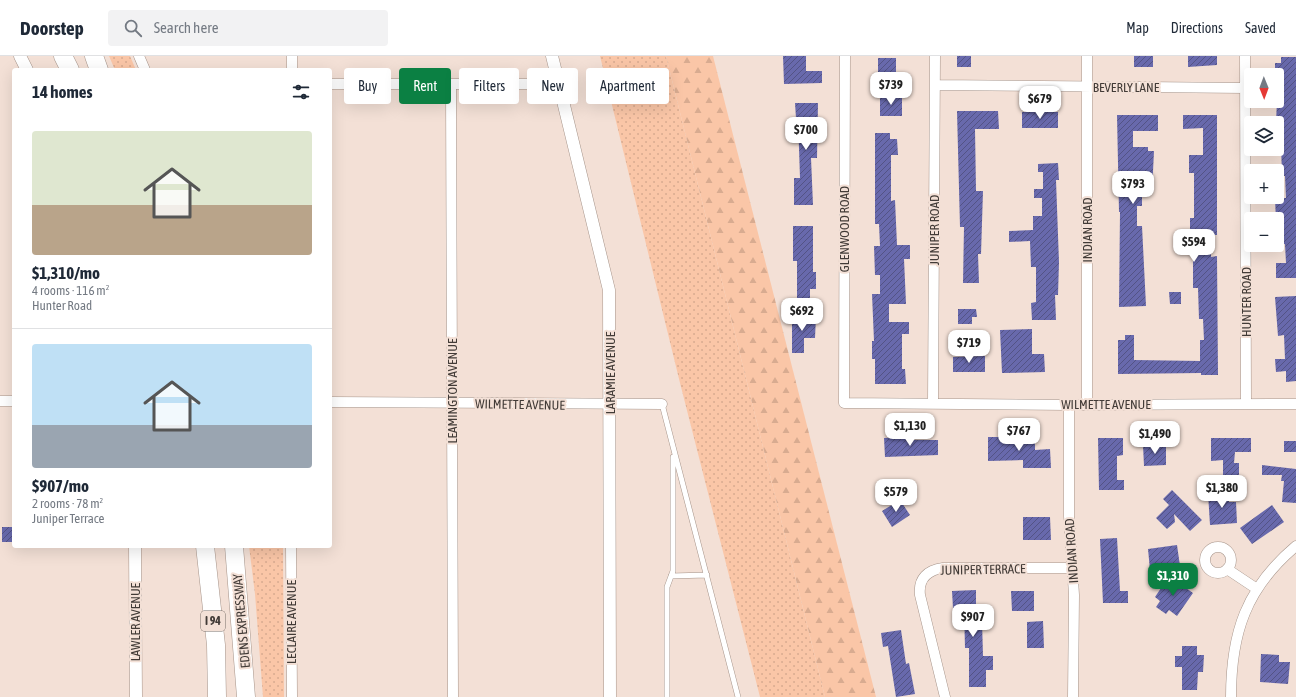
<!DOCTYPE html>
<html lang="en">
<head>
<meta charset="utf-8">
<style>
	body { margin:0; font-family:"Asap Condensed",sans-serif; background:#f2f2f3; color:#1f2937; height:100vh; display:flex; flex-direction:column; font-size:15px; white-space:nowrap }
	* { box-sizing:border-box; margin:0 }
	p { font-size:13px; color:#747a83 }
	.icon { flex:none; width:22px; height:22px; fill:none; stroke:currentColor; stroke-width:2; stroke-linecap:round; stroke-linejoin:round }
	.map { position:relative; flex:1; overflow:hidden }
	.drawer { position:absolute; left:12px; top:12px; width:320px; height:480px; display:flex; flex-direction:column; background:#fff; border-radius:4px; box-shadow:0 4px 16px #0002 }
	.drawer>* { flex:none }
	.hud { position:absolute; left:344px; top:12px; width:380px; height:36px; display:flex; gap:8px }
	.needle { width:26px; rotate:179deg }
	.buttons { position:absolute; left:1244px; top:12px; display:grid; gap:8px }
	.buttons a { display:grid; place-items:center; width:40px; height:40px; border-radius:4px; background:#fff; box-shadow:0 4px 16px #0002; font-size:20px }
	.price { position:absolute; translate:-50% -34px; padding:0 9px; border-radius:8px; background:#fff; color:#222; font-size:13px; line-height:26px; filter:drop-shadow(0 1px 2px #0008) }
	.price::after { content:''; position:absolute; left:50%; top:24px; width:12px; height:9px; margin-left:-6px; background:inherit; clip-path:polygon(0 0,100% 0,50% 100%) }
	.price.current { background:#0b8043; color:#fff }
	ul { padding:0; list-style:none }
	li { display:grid; align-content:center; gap:8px; height:212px; padding:0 20px }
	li+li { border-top:1px solid #e0e1e3 }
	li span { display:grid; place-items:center; height:124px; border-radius:4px; color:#555 }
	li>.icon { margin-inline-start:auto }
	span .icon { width:72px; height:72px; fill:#fffc; stroke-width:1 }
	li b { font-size:17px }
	h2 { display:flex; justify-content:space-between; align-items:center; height:48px; padding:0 20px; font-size:17px }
	.tag { padding:0 14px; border-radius:4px; background:#fff; box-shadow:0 4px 16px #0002; font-size:14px; line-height:36px }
	.tag.current { background:#0b8043; color:#fff }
	header { display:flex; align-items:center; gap:24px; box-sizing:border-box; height:56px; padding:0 20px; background:#fff; border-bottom:1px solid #e0e1e3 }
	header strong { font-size:19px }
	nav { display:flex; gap:22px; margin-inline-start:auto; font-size:14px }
	.search { width:280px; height:36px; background:#f2f2f3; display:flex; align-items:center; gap:10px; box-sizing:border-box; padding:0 14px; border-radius:4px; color:#747a83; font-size:15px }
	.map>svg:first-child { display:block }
	.grass { fill:url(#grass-dots) }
	.forest { fill:url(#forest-firs) }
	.building { fill:url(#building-hatch) }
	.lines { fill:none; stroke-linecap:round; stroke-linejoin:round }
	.service-casing { stroke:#a59389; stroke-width:6 }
	.minor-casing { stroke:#a59389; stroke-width:11 }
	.tertiary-casing { stroke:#a59389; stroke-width:13 }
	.motorway-casing { stroke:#a59389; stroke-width:19 }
	.service { stroke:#fff; stroke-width:5 }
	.minor { stroke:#fff; stroke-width:10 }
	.tertiary { stroke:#fff; stroke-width:12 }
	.motorway { stroke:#fff; stroke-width:18 }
	.labels { text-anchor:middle; stroke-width:4; stroke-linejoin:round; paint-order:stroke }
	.shield { fill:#f3e0d6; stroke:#776c67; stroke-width:1 }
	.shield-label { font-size:12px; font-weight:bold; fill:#423b37 }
	.street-label { font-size:13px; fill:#423b37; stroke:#f3e0d6 }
</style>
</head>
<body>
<header>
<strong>Doorstep</strong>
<div class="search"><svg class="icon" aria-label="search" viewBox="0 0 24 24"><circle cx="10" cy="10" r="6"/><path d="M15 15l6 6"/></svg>Search here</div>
<nav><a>Map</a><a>Directions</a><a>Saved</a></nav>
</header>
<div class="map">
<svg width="1296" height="641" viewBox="0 0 1296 641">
	<defs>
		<pattern id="grass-dots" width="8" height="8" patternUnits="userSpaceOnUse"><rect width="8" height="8" fill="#fac6a7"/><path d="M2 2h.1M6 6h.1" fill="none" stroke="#d8ab90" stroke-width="1.8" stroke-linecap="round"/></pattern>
		<pattern id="forest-firs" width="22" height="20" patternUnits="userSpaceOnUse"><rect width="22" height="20" fill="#fac6a7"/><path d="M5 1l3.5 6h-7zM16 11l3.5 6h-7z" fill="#d8ab90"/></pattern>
		<pattern id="building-hatch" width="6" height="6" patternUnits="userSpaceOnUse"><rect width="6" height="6" fill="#6869ac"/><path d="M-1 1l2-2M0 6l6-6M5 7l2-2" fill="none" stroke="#535385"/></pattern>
	</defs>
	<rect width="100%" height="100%" fill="#f3e0d6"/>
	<path class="grass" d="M109 0H130L136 14H115Z
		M600 0H666L825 641H760L680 327Z
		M249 490H283L284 641H263L255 538Z"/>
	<path class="forest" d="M666 0H713L876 641H825Z"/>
	<path class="building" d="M783 0H806V15H822V27L784 28Z
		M957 0H971V11H957Z
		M1134 0H1153V11H1134Z
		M1188 0H1217V9L1188 11Z
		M1281 1H1296V222H1276V207H1286L1285 188 1277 189 1275 142H1286L1285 120H1282L1281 88H1277L1276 67 1278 20 1275 19V7H1281Z
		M878 2H896V22H878Z
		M880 40H902V60H880Z
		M795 47H818L817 102H811L813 149H794V122H800L798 62H796Z
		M957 55H998L999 73H975L976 135H983L981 198H978L979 227H963L964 171H960Z
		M1022 56H1058V72H1022Z
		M1117 59H1158V75H1133V91H1148V95H1154L1152 136H1142V150H1137V170H1142L1146 250 1119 251 1120 156H1119Z
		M1183 59H1217V179H1211V201L1217 200 1218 319H1201V317L1118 318V284H1125V279H1134V304L1200 305V284H1204L1203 263H1199L1198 232H1193V201H1197V185H1190V162H1194V117H1189V99H1203V72L1183 73Z
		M875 77H890V83H897L898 99H891V145L895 144 897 189H910V203H904L906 248H889V266H909V278H902V313H905L906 328H875V303H872V285H874L872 238H880V219H875L874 190H880L879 168H875Z
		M1058 107 1059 124H1056L1059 206 1058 239H1055L1056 264H1032L1031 247 1036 246V211H1031L1030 185 1009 186V175L1033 174V160H1042V142H1034V133H1043V116H1038V108Z
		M793 170H813V216H816V233H810V244H797V205H793Z
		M1169 236H1181V248H1170Z
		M1296 240V325L1286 326V315L1276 316 1275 303H1285L1284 279 1278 280 1275 241Z
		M958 253H976L977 261H972V268H958Z
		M792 260H816L815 282H804V297H792Z
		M1032 273V298H1044L1045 316 1002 317 1000 274Z
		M985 300V316H953V301Z
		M906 381V384H938V399L885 401 884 382Z
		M988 381H1035V394L1050 393 1051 412H1023V404L988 405Z
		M1098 382H1123V399L1117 400V424H1124V434H1099Z
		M1211 382H1251V396H1235L1234 407H1239V424H1223V404L1211 405Z
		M1284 385H1296V396H1284Z
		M1166 388V409L1144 410 1143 389Z
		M1262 409 1296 413V447L1282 446 1284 425H1281L1282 419H1262Z
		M1172 434 1202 464 1190 475 1174 458 1175 466 1167 473 1156 462 1169 449 1163 443Z
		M1228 436 1229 446H1236L1237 467 1210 469 1208 437Z
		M900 444 910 459 892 471 882 455Z
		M1272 449 1284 466 1252 488 1240 472Z
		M1023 461H1050L1051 484H1023Z
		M2 471H14V486H2Z
		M1117 482 1120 535H1128V547H1103L1100 483Z
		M1177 489 1180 510 1150 514 1148 493Z
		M1169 520 1193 537 1177 560 1169 554 1166 558 1156 551 1160 545 1155 541Z
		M976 534V566L982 565 983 600H993V614H986V631H969V592H965L964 552H953L952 535Z
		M1011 535H1034V555H1012Z
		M1043 565 1044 592H1027V566Z
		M901 574 906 608 909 607 915 638 896 641 888 590 883 591 881 577Z
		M1182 590H1197V599H1204L1203 616H1198L1197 634H1182V611H1175V600H1182Z
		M1261 598 1279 599V606H1290L1288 628 1260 626Z"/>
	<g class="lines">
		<defs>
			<path id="service" d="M662 348 738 641
				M671 520 707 519
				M667 641V531L673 515V401"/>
			<path id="minor" d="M139 0 145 14
				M292 0V14
				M845 0 844 347 1069 349 1296 348
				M1245 0 1246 348
				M330 28H559
				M451 28 453 641
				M935 29 1245 32
				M0 345H14
				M330 346 662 348
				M933 347 935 0
				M1087 348V0
				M1069 349V460L1074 539 1073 641
				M291 490 292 641
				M1205 504a13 13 0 1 1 26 0a13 13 0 1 1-26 0Z
				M1227 513 1257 533
				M945 641 920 539C918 522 928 514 943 512H1072
				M1231 641C1231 577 1246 532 1296 490"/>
			<path id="tertiary" d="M20 0 27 14
				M552 0 609 234 610 641
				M135 490 136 641"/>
			<path id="motorway" d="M63 0 70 14
				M94 0 99 14
				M205 490 216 589 217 641
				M234 490 246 641"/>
		</defs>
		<use href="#service" class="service-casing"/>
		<use href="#minor" class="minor-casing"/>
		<use href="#tertiary" class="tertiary-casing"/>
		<use href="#motorway" class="motorway-casing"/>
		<use href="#service" class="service"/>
		<use href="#minor" class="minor"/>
		<use href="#tertiary" class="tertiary"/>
		<use href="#motorway" class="motorway"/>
	</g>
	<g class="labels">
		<rect class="shield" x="201" y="555" width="24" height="20" rx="3"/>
		<g class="shield-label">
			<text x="213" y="569">I 94</text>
		</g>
		<g class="street-label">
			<text x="1126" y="36">BEVERLY LANE</text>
			<text transform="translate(844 173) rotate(-90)" y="5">GLENWOOD ROAD</text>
			<text transform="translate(934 174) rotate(-90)" y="5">JUNIPER ROAD</text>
			<text transform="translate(1087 174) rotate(-90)" y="5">INDIAN ROAD</text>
			<text transform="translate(1246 246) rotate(-90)" y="5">HUNTER ROAD</text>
			<text transform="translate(610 317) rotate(-90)" y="5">LARAMIE AVENUE</text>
			<text transform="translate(452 335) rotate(-90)" y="5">LEAMINGTON AVENUE</text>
			<text transform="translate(520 348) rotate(1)" y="5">WILMETTE AVENUE</text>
			<text x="1106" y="353">WILMETTE AVENUE</text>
			<text transform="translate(1071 495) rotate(-94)" y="5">INDIAN ROAD</text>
			<text transform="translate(983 513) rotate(-1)" y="5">JUNIPER TERRACE</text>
			<text transform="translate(241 565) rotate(-95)" y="5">EDENS EXPRESSWAY</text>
			<text transform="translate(135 566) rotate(-90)" y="5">LAWLER AVENUE</text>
			<text transform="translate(291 566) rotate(-90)" y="5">LECLAIRE AVENUE</text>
		</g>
	</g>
</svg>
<div class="buttons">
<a><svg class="needle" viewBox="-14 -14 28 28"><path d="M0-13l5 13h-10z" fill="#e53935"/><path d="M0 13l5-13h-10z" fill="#747a83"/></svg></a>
<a><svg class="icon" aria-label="layers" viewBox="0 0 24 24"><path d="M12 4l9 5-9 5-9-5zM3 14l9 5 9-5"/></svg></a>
<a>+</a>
<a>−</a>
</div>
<b class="price" style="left:891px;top:50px">$739</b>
<b class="price" style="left:1040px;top:64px">$679</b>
<b class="price" style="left:806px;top:95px">$700</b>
<b class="price" style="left:1133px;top:149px">$793</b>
<b class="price" style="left:1194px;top:207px">$594</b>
<b class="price" style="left:802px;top:276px">$692</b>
<b class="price" style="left:969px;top:308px">$719</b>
<b class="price" style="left:910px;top:391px">$1,130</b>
<b class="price" style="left:1019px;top:396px">$767</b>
<b class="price" style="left:1155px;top:399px">$1,490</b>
<b class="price" style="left:1222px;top:453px">$1,380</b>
<b class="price" style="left:896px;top:457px">$579</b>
<b class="price current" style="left:1173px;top:541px">$1,310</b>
<b class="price" style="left:973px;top:582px">$907</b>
<div class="hud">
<a class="tag">Buy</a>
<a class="tag current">Rent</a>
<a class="tag">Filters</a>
<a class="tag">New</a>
<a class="tag">Apartment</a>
</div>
<section class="drawer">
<h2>14 homes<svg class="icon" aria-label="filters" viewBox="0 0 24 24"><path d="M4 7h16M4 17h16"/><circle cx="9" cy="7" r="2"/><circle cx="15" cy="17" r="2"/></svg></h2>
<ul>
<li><span style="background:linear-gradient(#dfe7d0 60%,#b9a48a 0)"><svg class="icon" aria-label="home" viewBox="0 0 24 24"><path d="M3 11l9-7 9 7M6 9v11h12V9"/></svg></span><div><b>$1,310/mo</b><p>4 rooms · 116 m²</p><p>Hunter Road</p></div></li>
<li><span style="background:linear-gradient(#bfe0f5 65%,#9aa5b1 0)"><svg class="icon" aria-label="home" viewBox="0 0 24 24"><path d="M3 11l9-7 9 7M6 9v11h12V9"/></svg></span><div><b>$907/mo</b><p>2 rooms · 78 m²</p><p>Juniper Terrace</p></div></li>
</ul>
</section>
</div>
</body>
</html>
